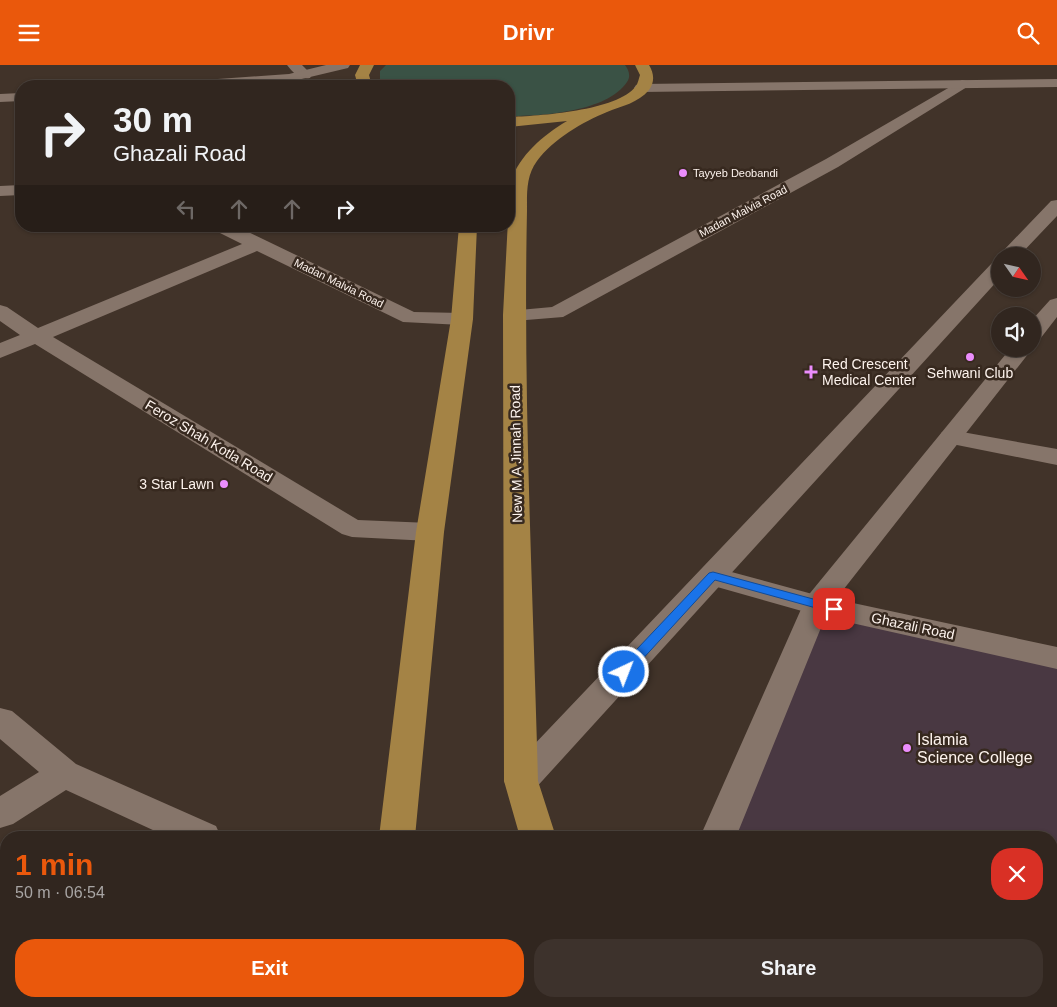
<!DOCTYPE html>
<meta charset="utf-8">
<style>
body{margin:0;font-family:Helvetica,sans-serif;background:#3d322c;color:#f1f3f6;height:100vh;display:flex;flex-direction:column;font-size:19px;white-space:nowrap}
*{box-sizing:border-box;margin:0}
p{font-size:16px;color:#a8a5a4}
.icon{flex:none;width:28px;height:28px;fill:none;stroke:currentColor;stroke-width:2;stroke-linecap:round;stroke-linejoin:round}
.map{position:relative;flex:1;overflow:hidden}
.side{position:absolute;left:0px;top:766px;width:1058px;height:176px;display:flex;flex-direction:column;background:#31261f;border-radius:20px 20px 0 0;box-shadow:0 1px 4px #0004,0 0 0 1px #4c433d}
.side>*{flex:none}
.banner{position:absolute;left:15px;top:15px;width:500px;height:152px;border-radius:20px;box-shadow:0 1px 4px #0004,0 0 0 1px #4c433d;background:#31261f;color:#f1f3f6;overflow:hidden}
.needle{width:32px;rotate:124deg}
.controls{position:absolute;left:991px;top:182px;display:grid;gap:10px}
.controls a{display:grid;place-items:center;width:50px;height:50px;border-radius:50%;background:#31261f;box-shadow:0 1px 4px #0004,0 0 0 1px #4c433d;font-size:25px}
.pin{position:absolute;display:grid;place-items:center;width:42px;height:42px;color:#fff;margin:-21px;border-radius:10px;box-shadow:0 2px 8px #0006}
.me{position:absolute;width:55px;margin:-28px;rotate:43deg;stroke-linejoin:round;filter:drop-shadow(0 0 4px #0008)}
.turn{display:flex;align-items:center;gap:18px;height:105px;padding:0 15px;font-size:22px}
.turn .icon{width:65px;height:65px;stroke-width:2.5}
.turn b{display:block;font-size:35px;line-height:42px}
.lanes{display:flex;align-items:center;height:48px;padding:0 15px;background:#0003;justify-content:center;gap:25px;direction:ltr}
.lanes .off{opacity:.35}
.round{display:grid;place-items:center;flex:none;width:52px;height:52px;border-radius:20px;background:#3d322c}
.headline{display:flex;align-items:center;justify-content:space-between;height:85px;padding:0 15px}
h1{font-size:30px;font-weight:600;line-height:38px;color:#ea580c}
.primary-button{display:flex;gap:10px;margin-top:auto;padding:10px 15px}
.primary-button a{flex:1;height:58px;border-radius:20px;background:#ea580c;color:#fff;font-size:20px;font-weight:600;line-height:58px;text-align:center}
.primary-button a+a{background:#3d322c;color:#f1f3f6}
header{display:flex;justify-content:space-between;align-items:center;height:65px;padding:0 15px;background:#ea580c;color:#fff;font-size:22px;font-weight:600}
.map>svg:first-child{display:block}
</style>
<header><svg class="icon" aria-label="menu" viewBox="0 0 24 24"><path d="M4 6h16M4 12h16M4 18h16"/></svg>Drivr<svg class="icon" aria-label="search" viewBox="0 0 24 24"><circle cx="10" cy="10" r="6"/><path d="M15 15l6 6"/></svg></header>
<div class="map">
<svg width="1057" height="942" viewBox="0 0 1057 942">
<rect width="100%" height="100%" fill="#413329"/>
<path fill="#493842" d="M816 540 1057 593V942H647L650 936H1051V772H718Z
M6 797V936H239L238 942H0V801Z"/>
<path fill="#3a5245" d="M386 0H625C629 5 631 12 627 17 607 47 542 51 509 51V21H384L380 17V6Z
M401 936H523V942H400Z"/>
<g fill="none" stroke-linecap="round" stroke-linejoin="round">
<path fill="#86756a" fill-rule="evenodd" d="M287 0H302L312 10 310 13C300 15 293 8 287 0Z
M962 15 967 16 969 19 967 22 838 102 563 252 514 256 507 254 503 250 507 246 552 242 826 94Z
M21 120V130L0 131V121Z
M212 161H236L414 247 462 248 469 250 473 254 469 258 462 260 403 257 257 186 53 272 358 455 430 458 440 461 444 467 440 473 430 476 352 472 342 469 35 279 0 293V278L20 270 0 256V240L7 242 38 263 242 179 214 165Z
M951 365 1057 384V400L942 377 939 372 942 367Z
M713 502 816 530 1057 582V604L816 550 703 518 699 511 703 504Z
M0 643 12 646 76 699 216 761 221 772H168L66 725 13 759 0 763V731L39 707 0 674Z"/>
<path fill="#86756a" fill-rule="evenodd" d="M1057 14V22L641 27 636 26 634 23 636 20 641 19Z
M1057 135V151L1019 191 1000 192 1002 187 1051 136Z
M1000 195V213L533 726 521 730 509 726 504 716 509 706 993 197Z
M1057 233V252L1040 274 1032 275V255L1050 235Z
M1010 284H1032L829 543 736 772H700L806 533Z
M629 936H670L668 942H626Z"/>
<path fill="#86756a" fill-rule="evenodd" d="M326 0H350L348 3 289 17 233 21H169L171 18 176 17 289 9Z
M21 28V36L0 37V29Z"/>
<path fill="#a48345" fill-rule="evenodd" d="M360 0H374L369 10 372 21H358L355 10Z
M635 0H649C654 8 655 17 649 25 638 38 622 41 607 47 583 57 553 74 537 96 526 111 527 128 527 145 523 335 533 526 538 716L556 772H520L504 716 503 250 510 117C521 89 542 71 567 56L509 62V52C538 51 618 46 636 21 638 18 639 13 640 10Z
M459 161H477L473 254 444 467 415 772H379L416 467 451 254Z
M347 936H388L387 942H345Z
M549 936H591V942H549Z"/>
</g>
<path fill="#1a73e8" stroke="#114b97" d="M713 507 839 541 841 544 834 548 715 515 628 610H619L617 607 619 603 709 508Z"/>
<g fill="#eb8dfc" stroke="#37291f" stroke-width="2">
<circle cx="683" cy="108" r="5"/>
<circle cx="970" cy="292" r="5"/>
<path d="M808.5 299.5h5v5h5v5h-5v5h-5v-5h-5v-5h5z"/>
<circle cx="224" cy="419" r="5"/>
<circle cx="907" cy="683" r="5"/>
</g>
<g text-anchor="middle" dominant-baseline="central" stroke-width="5" stroke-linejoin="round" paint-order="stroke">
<g font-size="11" fill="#fdf3ed" stroke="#37291f" text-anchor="start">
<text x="693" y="108">Tayyeb Deobandi</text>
</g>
<g font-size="11" fill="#fdf3ed" stroke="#37291f">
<text transform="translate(743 146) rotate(-28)">Madan Malvia Road</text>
<text transform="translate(339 218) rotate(26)">Madan Malvia Road</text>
</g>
<g font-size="14" fill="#fdf3ed" stroke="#37291f" text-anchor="start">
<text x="822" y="299">Red Crescent<tspan x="822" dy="16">Medical Center</tspan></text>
<text x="970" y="308" text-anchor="middle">Sehwani Club</text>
<text x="214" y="419" text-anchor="end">3 Star Lawn</text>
</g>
<g font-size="14" fill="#fdf3ed" stroke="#37291f">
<text transform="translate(209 376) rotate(31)">Feroz Shah Kotla Road</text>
<text transform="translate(516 389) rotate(-91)">New M A Jinnah Road</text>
<text transform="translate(913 561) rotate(12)">Ghazali Road</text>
</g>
<g font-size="16" fill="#fdf3ed" stroke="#37291f" text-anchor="start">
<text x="917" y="674">Islamia<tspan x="917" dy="18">Science College</tspan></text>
</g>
</g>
</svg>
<div class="controls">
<a><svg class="needle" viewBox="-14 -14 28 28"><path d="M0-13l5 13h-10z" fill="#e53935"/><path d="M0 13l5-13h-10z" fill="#a8a5a4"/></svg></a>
<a><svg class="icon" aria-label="sound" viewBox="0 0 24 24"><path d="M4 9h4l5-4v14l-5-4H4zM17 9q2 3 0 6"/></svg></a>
</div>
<div class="pin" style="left:834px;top:544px;background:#d93025"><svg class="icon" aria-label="arrive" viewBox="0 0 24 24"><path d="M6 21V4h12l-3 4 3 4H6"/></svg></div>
<svg class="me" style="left:624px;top:607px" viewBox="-20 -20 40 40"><circle r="17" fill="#1a73e8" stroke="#fff" stroke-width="3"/><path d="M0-11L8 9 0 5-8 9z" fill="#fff"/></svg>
<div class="banner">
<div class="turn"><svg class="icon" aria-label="right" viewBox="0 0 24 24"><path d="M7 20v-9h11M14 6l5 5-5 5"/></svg><div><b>30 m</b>Ghazali Road</div></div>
<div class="lanes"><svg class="icon off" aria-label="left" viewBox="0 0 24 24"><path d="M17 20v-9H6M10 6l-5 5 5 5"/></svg><svg class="icon off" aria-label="ahead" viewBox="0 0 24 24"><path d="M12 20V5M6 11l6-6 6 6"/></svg><svg class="icon off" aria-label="ahead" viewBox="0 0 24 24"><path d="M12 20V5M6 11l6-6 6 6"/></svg><svg class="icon" aria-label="right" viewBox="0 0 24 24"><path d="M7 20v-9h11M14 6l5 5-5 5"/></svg></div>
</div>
<section class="side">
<div class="headline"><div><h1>1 min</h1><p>50 m · 06:54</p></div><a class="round" style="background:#d93025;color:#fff"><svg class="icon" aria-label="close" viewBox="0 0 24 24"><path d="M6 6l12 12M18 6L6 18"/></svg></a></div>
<div class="primary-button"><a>Exit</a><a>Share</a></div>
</section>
</div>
